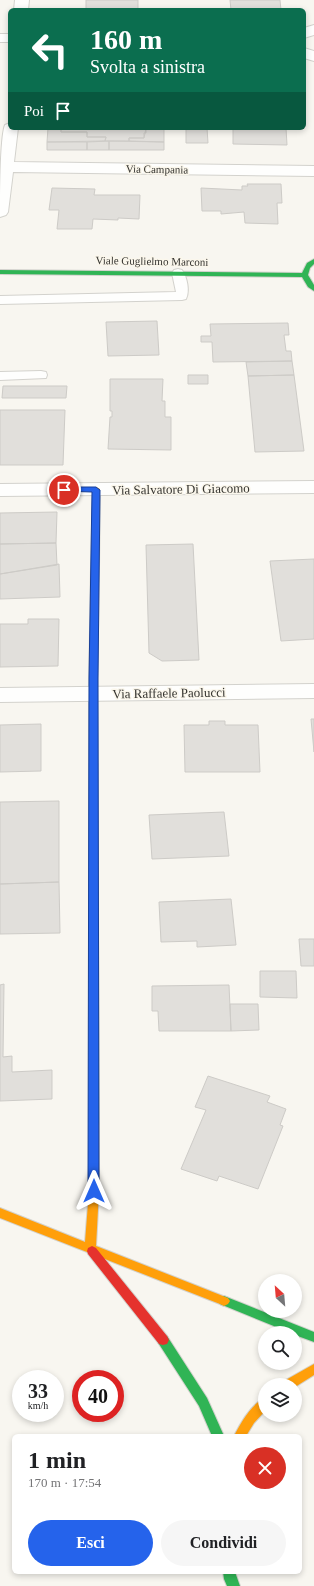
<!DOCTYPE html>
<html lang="it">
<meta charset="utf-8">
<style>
body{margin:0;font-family:"Times New Roman",serif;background:#f6f6f6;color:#202124;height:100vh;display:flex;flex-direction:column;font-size:15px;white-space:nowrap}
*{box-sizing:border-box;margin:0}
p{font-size:13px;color:#757577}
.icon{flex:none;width:22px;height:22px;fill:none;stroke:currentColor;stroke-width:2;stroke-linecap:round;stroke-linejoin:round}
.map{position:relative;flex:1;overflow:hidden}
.panel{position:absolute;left:12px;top:1434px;width:290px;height:140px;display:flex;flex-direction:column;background:#fff;border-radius:6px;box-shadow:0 2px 6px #0003}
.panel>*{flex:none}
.top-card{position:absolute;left:8px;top:8px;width:298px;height:122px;border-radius:6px;box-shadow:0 2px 6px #0003;background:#0b6e4f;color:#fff;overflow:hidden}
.needle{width:26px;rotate:334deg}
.fabs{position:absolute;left:258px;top:1274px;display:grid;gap:8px}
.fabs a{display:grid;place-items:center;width:44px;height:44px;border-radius:50%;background:#fff;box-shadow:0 2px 6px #0003;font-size:20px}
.speed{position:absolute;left:12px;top:1370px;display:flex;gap:8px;font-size:20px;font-weight:700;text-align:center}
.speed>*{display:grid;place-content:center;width:52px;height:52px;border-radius:50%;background:#fff;box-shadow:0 2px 6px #0003;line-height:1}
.speed small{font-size:10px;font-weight:400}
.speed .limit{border:6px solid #d22;background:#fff;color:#111}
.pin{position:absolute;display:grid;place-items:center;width:34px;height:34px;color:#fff;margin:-17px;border:2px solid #fff;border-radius:50%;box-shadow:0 1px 4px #0007}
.me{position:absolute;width:44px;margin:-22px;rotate:0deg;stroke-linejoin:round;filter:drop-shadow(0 0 3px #0008)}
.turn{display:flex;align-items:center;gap:14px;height:84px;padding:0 16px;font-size:18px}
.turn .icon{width:52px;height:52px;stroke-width:2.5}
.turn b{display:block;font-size:28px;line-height:34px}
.then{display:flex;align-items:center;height:38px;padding:0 16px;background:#0003;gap:8px;font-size:15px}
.round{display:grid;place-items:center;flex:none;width:42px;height:42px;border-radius:21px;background:#f6f6f6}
.head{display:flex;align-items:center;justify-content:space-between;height:68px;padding:0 16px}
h1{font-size:24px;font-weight:700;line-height:30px}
.cta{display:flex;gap:8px;margin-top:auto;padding:8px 16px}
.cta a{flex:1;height:46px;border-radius:24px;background:#2563eb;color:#fff;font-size:16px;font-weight:700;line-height:46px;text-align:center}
.cta a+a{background:#f6f6f6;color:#202124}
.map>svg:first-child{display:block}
</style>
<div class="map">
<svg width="314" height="1586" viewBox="0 0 314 1586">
<rect width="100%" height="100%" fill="#f8f6f0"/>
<path fill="#e1dfdb" stroke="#cdcbc7" d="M86 0H138V10H86Z
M230 0H280L281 10H231Z
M48 128H61V132H87V137H106L105 141 47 142Z
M61 128H146V133H144V138H129V141H105L106 137H87V132H61Z
M146 128H164V142L129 141V138H144Z
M186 128H207L208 143H186Z
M233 128H286L287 145 233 144Z
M109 141V150H87V142Z
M109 141 164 142V150H109Z
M47 142H87V150H47Z
M247 184H281L282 203H277L278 224 245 223 244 212 221 214V211H202L201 188 242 190V186H248Z
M52 188 95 189 94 195H140L139 219 118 218V220L93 219 92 229H57L59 210H49Z
M157 321 159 355 108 356 106 322Z
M288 323 289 335H284L286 351H291L292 361 213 362 212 342H201V336H211L210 324Z
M292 361 294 375 248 376 246 362Z
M188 375H208V384H188Z
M294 375 304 451 255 452 248 376Z
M110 379H163L162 401H165V417H171V450L108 449 110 417H112V411H110Z
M3 386H67L66 398H2Z
M0 410H65L63 465H0Z
M57 512 56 543 0 544V513Z
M56 543 57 565 0 574V544Z
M193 544 199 660 162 661 149 653 146 545Z
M314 559V639L281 641 270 561Z
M59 564 60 597 0 599V574Z
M28 619H59L58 666 0 667V624H28Z
M311 719H314V752Z
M209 721H225V725H258L260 772H185L184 725H209Z
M41 724V771L0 772V725Z
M59 801V882L0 884V802Z
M224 812 229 856 152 859 149 815Z
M59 882 60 933 0 934V884Z
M231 899 236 945 197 947V941L161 942 159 902Z
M299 939H314V966H301Z
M260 971H296L297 998 260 997Z
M4 984 3 1057 12 1056V1072L52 1070V1099L0 1101V985Z
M229 985 231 1031H159L158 1011H152V986Z
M230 1004H258L259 1030 231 1031Z
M208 1076 270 1096 267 1102 286 1109 280 1125 283 1126 258 1189 219 1176 217 1181 181 1169 206 1110 195 1107Z"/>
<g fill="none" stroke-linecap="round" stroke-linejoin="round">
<defs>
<path id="lane" d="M178 269 182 270C187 277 190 291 186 299L182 300 0 304V296L176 292 172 273 174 270Z
M41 371 46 372 47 375 46 378 0 380V372Z"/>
<path id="street" d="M15 0H29L28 10H14Z
M314 25V35L304 38V28Z
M0 34H10V42H0Z
M304 48 314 51V61L304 58Z
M10 123V128H18L14 162 314 166V176L13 172 8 212 6 215 0 217C0 199 0 137 5 125Z
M314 481V493L0 496V484Z
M314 684V698L0 702V688Z"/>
<path id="fast" d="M314 259V264L310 268 308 275 314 285V291L308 287 302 277 0 274V270L302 273 307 263Z
M93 690 97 693 99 1125 98 1128 94 1129 90 1128 89 1125V693Z
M224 1296 314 1332V1342L295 1335V1333H291L220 1304 218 1301 220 1298Z
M163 1335 167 1336 207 1398 224 1436H212L199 1406 159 1344 157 1340 159 1336Z
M223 1572H235L240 1586H227L224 1579Z"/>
<path id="slow" d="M93 487H96L100 489 99 567 95 570 91 567Z
M94 1121 98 1122 99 1125V1191L96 1246 228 1298 230 1301 228 1304 224 1306 220 1304 0 1218V1208L85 1242 89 1191V1125L90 1122Z
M314 1364V1375L295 1387V1385H282L284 1381Z
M265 1398V1411L254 1423 246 1436H234C240 1424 252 1403 265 1398Z"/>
<path id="jam" d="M95 564 99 567 97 693 93 696 89 693 91 567Z
M92 1246 96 1248 167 1336 169 1340 167 1344 163 1345 159 1344 88 1254 87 1251 88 1248Z"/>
</defs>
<use href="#lane" stroke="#d3d2cd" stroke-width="2"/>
<use href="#street" stroke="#d3d2cd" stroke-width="2"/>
<use href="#fast" stroke="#d3d2cd" stroke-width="2"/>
<use href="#slow" stroke="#d3d2cd" stroke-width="2"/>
<use href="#jam" stroke="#d3d2cd" stroke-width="2"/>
<use href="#lane" fill="#fefefd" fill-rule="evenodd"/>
<use href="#street" fill="#fefefd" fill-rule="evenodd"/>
<use href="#fast" fill="#30b455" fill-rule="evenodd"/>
<use href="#slow" fill="#ff9f0a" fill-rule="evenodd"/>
<use href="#jam" fill="#e5322d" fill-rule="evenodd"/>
</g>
<path fill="#2563eb" stroke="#184099" d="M64 487H96L100 490 98 678 99 1191 97 1195 94 1196 90 1195 88 1191 89 678 92 492 61 491 60 490Z"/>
<g text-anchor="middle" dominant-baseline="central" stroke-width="3" stroke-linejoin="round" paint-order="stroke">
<g font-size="11" fill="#34332f" stroke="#fbf7ec">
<text transform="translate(157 169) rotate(1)">Via Campania</text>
<text transform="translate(152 261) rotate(1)">Viale Guglielmo Marconi</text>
</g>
<g font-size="13" fill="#34332f" stroke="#fbf7ec">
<text transform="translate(181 489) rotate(-1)">Via Salvatore Di Giacomo</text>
<text transform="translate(169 693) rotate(-1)">Via Raffaele Paolucci</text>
</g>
</g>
</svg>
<div class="fabs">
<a><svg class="needle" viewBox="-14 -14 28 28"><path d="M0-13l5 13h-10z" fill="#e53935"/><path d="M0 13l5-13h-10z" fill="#757577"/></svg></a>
<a><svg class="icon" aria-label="search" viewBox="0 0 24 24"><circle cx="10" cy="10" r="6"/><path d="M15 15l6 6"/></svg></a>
<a><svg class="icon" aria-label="layers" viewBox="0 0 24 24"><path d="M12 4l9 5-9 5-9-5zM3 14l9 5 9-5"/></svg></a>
</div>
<div class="speed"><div>33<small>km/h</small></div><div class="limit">40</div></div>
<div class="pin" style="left:64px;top:490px;background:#d93025"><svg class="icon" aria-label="arrive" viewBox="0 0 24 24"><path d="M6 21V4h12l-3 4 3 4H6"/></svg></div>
<svg class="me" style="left:94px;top:1191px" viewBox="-20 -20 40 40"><path d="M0-17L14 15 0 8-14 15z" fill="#2563eb" stroke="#fff" stroke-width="4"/></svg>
<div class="top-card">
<div class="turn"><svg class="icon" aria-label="left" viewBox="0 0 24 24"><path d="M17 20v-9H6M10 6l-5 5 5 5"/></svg><div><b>160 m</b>Svolta a sinistra</div></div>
<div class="then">Poi<svg class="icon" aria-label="arrive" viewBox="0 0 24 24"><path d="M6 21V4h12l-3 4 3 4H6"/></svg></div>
</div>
<section class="panel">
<div class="head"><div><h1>1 min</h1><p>170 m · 17:54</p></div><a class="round" style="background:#d93025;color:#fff"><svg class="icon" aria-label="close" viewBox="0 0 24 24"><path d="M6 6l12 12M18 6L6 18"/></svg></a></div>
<div class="cta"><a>Esci</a><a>Condividi</a></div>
</section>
</div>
